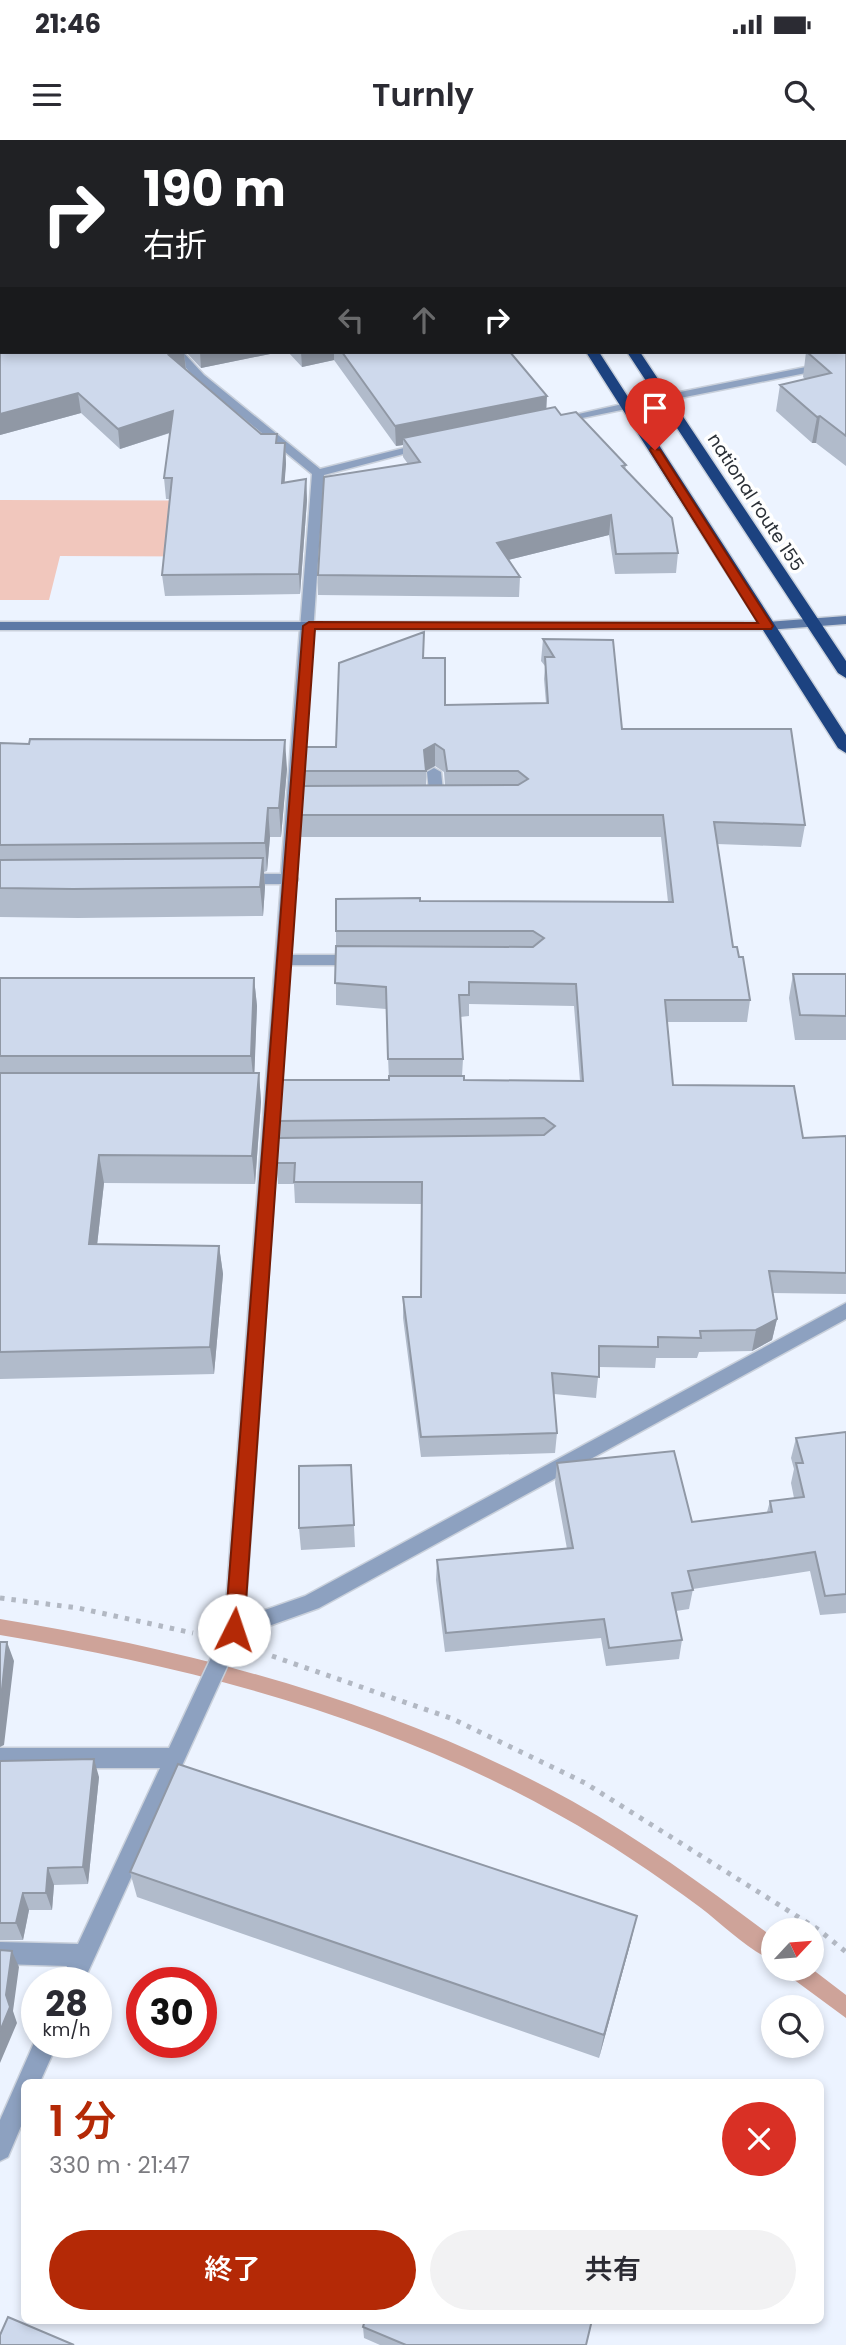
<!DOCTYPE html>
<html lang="ja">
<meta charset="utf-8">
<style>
body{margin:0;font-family:Poppins,"Noto Sans JP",sans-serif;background:#f2f2f3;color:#2b2b33;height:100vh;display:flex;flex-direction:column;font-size:26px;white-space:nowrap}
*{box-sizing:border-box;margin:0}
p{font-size:23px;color:#7c7c81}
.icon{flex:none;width:38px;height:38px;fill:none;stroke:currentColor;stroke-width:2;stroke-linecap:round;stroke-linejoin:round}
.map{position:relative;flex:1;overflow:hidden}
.drawer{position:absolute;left:21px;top:1939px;width:803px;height:245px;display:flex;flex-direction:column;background:#fff;border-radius:10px;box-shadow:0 4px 10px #0003}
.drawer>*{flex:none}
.hud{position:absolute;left:0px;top:0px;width:847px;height:214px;box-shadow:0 4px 10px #0003;background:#202124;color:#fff;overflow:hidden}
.needle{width:46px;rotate:64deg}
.buttons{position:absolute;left:761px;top:1778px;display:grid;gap:14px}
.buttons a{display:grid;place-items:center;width:63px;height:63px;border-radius:50%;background:#fff;box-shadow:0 4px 10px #0003;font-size:35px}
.speed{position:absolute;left:21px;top:1827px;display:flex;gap:14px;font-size:35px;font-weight:700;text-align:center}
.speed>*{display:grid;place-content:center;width:91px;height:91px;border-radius:50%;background:#fff;box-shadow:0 4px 10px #0003;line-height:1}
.speed small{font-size:18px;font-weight:400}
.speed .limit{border:10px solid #d22;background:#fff;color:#111}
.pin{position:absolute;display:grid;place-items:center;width:60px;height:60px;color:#fff;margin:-72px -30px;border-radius:50% 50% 50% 0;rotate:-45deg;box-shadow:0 0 7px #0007}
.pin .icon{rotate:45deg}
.me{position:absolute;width:77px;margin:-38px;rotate:4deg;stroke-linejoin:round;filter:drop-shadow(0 0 5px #0008)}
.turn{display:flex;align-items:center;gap:24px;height:147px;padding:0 28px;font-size:32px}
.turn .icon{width:91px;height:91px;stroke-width:2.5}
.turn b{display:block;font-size:49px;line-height:60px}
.lanes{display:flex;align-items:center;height:66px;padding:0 28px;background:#0003;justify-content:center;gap:35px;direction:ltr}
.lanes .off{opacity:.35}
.round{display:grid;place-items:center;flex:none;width:74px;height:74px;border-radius:37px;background:#f2f2f3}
.head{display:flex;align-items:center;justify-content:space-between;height:119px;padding:0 28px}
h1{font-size:42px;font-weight:600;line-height:52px;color:#b42906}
.button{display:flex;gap:14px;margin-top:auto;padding:14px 28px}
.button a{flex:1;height:80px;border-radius:42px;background:#b42906;color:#fff;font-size:28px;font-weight:600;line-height:80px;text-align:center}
.button a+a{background:#f2f2f3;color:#2b2b33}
.status{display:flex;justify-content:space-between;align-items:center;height:49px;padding:0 35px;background:#fff;direction:ltr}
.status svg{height:19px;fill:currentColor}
header{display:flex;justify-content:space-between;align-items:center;height:91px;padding:0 28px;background:#fff;font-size:32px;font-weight:600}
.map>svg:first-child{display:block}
</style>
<div class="status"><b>21:46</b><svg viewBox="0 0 49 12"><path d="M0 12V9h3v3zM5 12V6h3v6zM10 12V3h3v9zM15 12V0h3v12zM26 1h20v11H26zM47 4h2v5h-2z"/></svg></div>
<header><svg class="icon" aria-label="menu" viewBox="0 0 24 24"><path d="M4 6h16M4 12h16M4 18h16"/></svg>Turnly<svg class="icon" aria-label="search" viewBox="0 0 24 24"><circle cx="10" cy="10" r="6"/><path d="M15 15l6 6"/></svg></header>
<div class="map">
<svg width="846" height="2205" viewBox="0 0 846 2205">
<rect width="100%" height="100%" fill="#ecf3ff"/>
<path fill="#f1c7bd" d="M0 360 296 361 292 417 60 416 49 460H0Z"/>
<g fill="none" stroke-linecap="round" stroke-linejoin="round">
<path fill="#cea399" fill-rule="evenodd" d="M0 1479C198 1511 396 1564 572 1661 643 1701 709 1749 774 1798V1821C749 1811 722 1784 701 1768 655 1734 608 1702 559 1675 387 1578 193 1527 0 1495Z
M786 1829H812L846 1855V1878L789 1836Z"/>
<defs>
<path id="street" d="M172 212H183L204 235 320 329 424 303 430 307 324 335 296 736 298 739 296 743 291 815H358L366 820 358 825H290L245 1477 305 1456 846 1163V1179L319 1468 241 1496 83 1843H60L67 1826 0 1824V1802L78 1804 160 1628H0V1608H169L224 1490 281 744H242L235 739 242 734H281L312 334 196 239Z
M846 219V225L665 261 659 258 665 255Z
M627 263 633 266 631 268 558 283 552 280Z
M434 628 441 632 444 660 437 664 430 660 427 632Z
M37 1896V1902H58L40 1942H24V1979L8 2017 0 2021V1980Z"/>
<path id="secondary" d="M846 476V484L767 490H0V482H767Z"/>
<path id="highway" d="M452 0H464L465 2H453Z
M484 0H496L497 2H485Z
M586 212H599L846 595V613L838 608Z
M627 212H640L846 521V538L838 533Z"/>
</defs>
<use href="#street" stroke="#c9d0db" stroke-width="3"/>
<use href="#secondary" stroke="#c9d0db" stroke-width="3"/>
<use href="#highway" stroke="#c9d0db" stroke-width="3"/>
<path stroke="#b2b8c3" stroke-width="5" stroke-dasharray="4.5 7" stroke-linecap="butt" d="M0 1458 78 1468 193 1493
M272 1516 453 1579 585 1643 819 1790 846 1812"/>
<use href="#street" fill="#8da1c0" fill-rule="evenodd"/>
<use href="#secondary" fill="#5d79a6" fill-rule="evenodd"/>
<use href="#highway" fill="#1c4280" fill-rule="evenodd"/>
</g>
<path fill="#b1bbcb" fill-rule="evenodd" d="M0 0 184 212 186 229 261 294 278 303H285L286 324 284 343 306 339 307 360 300 454 165 456 162 435 170 359H166L164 338 170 293 120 309 81 273 0 295Z
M845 49H846V189L845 188Z
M846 202V326L816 303H812L776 271 780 245 805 239 803 237 806 212H845Z
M186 212H280L201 228Z
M288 212H510L546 269 561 275 626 325 625 330 678 413 676 433 615 434 609 395 508 420 520 437 519 457 318 455V435L408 324 403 317V305L396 306 334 220 302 227Z
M543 499 622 589 805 685 801 707 717 704 733 807 739 817 750 860 747 882H667L673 945 803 998 846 996V1154L772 1153 777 1179 772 1200 752 1211 699 1212 697 1218H656L655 1228 599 1227 596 1258 554 1254 557 1293 555 1313 421 1317 403 1178V1157H421L422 1064 295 1063 294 1044H278L276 1023 280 998 279 981 389 940 386 869 336 865V791L420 761 668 762 661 697H301L300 675 304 646V631L336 607 445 565 546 563 544 539 545 526 541 521ZM435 626 444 632 445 645H426V631ZM469 864 574 866 580 941 464 940 462 936 463 919 460 877 469 876Z
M0 603 287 629 281 697H270L267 731 264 732 265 747 263 776 78 778 0 777Z
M793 834H846V900H795L789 858Z
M0 838H254L257 866 254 933H259L261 962 255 1044 104 1043 97 1105 219 1106 223 1134 214 1234 0 1239Z
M846 1292V1473L820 1475 810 1431 693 1449 689 1469 676 1471 682 1500 679 1519 606 1526 601 1498 445 1512 436 1440 437 1420 567 1409 555 1343 557 1323 692 1382 767 1372 770 1361 794 1358 791 1343 794 1329 791 1318 796 1298Z
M351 1325 355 1407 301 1410 299 1388Z
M0 1621 99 1637 88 1744 54 1745 52 1770H29L23 1800H0Z
M130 1732 631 1801 599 1918 137 1757Z
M363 2187 586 2205H380L364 2198Z"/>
<path fill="#9098a5" d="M184 212 186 232 169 215Z
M200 212H280L201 228Z
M301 212H334V220L302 227Z
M78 253 81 273 0 295V274Z
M547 256 546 277 403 298V305L396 306 395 286Z
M173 271 175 291 120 309 118 289Z
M820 276 816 303H812L817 277Z
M285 303 286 324 283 364 282 343Z
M306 339 307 360 300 454 299 434Z
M611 375 609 395 496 423 497 403Z
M285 600 287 629 281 697 279 668Z
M435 604V626L424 632V610Z
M268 668 270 697 267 731 265 703Z
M263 718 265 747 263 776 260 747Z
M254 838 257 866 254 944 251 916Z
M259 933 261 962 255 1044 252 1016Z
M99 1015 104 1043 94 1132 89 1104Z
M219 1106 223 1134 214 1234 210 1207Z
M777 1179 772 1200 752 1211 756 1190Z
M7 1502 14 1521 4 1605 0 1607V1568Z
M94 1619 99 1637 88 1744 83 1727Z
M48 1728 54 1745 52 1770 46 1753Z
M23 1753 29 1770 23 1800 16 1783Z
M637 1776 631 1801 599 1918 604 1895Z
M12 1811 19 1827 13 1871 17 1883 0 1923V1891Z"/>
<path fill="#ced9ec" stroke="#9098a5" stroke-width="2" d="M0 0H394L395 2H2V212H184L169 215 261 294H277L276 303H285L282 343 306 339 299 434 162 435 172 338H164L173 271 118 289 78 253 0 274V78H1V68H0Z
M622 0H750L751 2H623Z
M845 49H846V157L845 156Z
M845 202H846V296L820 276 817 277 780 245 831 233 807 212H845Z
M342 212H510L547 256 395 286Z
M555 267 561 275 576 272 626 325 622 326 672 378 678 413 616 414 611 375 497 403 520 437 318 435 324 337 420 322 403 298Z
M424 492 423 518H445V565L548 563 545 517H554L543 499 613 500 622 589H791L805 685 714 682 733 807H737L739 817H743L750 860H665L673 945 794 946 803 998 846 996V1133L769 1131 777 1179 756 1190 700 1191 701 1198 658 1197V1207L599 1206V1237L552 1233 557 1293 421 1297 403 1157H421L422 1042H294L295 1023H276L278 998 544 995 555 986 544 978 279 981 282 940H389V936H464V940L583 941 576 844 469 842V855H459L463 919H388L386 847 335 843 336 806 533 807 544 798 533 791H336V759L420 758V761L673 762 663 675H300L302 646 518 645 528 639 518 631H447L444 610 435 604 424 610 426 631H304L305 607H336L339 523Z
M30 599 285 600 279 668H268L265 703 0 705V603L29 604Z
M263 718 260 747 73 749 0 748V720Z
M793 834H846V876L800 875Z
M0 838H254L251 916H0Z
M0 933H259L252 1016 99 1015 89 1104 219 1106 210 1207 0 1212Z
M846 1292V1454L825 1456 815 1412 688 1431 693 1450 672 1453 682 1500 609 1508 604 1479 446 1493 437 1420 573 1408 557 1323 674 1311 692 1382 772 1372 770 1361 804 1357 796 1323H803L796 1298Z
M351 1325 354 1385 299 1388V1326Z
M0 1502H7L0 1568Z
M94 1619 83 1727 48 1728 46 1753H23L16 1783H0V1621Z
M178 1624 637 1776 604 1895 130 1732Z
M0 1810 12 1811 6 1855 10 1867 0 1891Z
M8 2177 74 2205H0V2195Z
M365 2180H592L586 2205H406L363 2187Z"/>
<path fill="#b42906" stroke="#751b04" stroke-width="2" d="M651 308 660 310 773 486 771 489H315L244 1490 241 1496 234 1498 228 1496 225 1490 303 486 309 482 758 483 650 310Z"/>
<g text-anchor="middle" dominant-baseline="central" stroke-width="7" stroke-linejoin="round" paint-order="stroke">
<g font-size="18" fill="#2b3037" stroke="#fff">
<text transform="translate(756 362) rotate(57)">national route 155</text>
</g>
</g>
</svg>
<div class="buttons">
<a><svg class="needle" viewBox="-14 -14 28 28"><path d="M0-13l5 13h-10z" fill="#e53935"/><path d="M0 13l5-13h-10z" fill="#7c7c81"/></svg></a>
<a><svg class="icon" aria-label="search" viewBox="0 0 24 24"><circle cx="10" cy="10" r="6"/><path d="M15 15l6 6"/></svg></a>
</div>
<div class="speed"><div>28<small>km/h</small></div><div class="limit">30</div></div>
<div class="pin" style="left:655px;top:310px;background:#d93025"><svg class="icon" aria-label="arrive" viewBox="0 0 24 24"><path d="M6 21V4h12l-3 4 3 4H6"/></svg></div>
<svg class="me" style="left:234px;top:1490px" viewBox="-20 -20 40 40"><circle r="19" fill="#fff"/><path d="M0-13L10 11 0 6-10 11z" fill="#b42906"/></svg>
<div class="hud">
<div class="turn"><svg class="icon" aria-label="right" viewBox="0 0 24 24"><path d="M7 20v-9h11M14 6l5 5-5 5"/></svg><div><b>190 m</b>右折</div></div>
<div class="lanes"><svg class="icon off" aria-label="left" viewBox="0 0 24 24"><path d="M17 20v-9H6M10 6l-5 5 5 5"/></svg><svg class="icon off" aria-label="ahead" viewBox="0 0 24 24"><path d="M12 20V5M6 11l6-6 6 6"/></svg><svg class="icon" aria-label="right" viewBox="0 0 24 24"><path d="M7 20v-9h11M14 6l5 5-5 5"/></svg></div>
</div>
<section class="drawer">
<div class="head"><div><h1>1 分</h1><p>330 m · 21:47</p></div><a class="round" style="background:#d93025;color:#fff"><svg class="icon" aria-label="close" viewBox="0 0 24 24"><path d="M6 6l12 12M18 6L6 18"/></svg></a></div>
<div class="button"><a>終了</a><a>共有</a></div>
</section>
</div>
